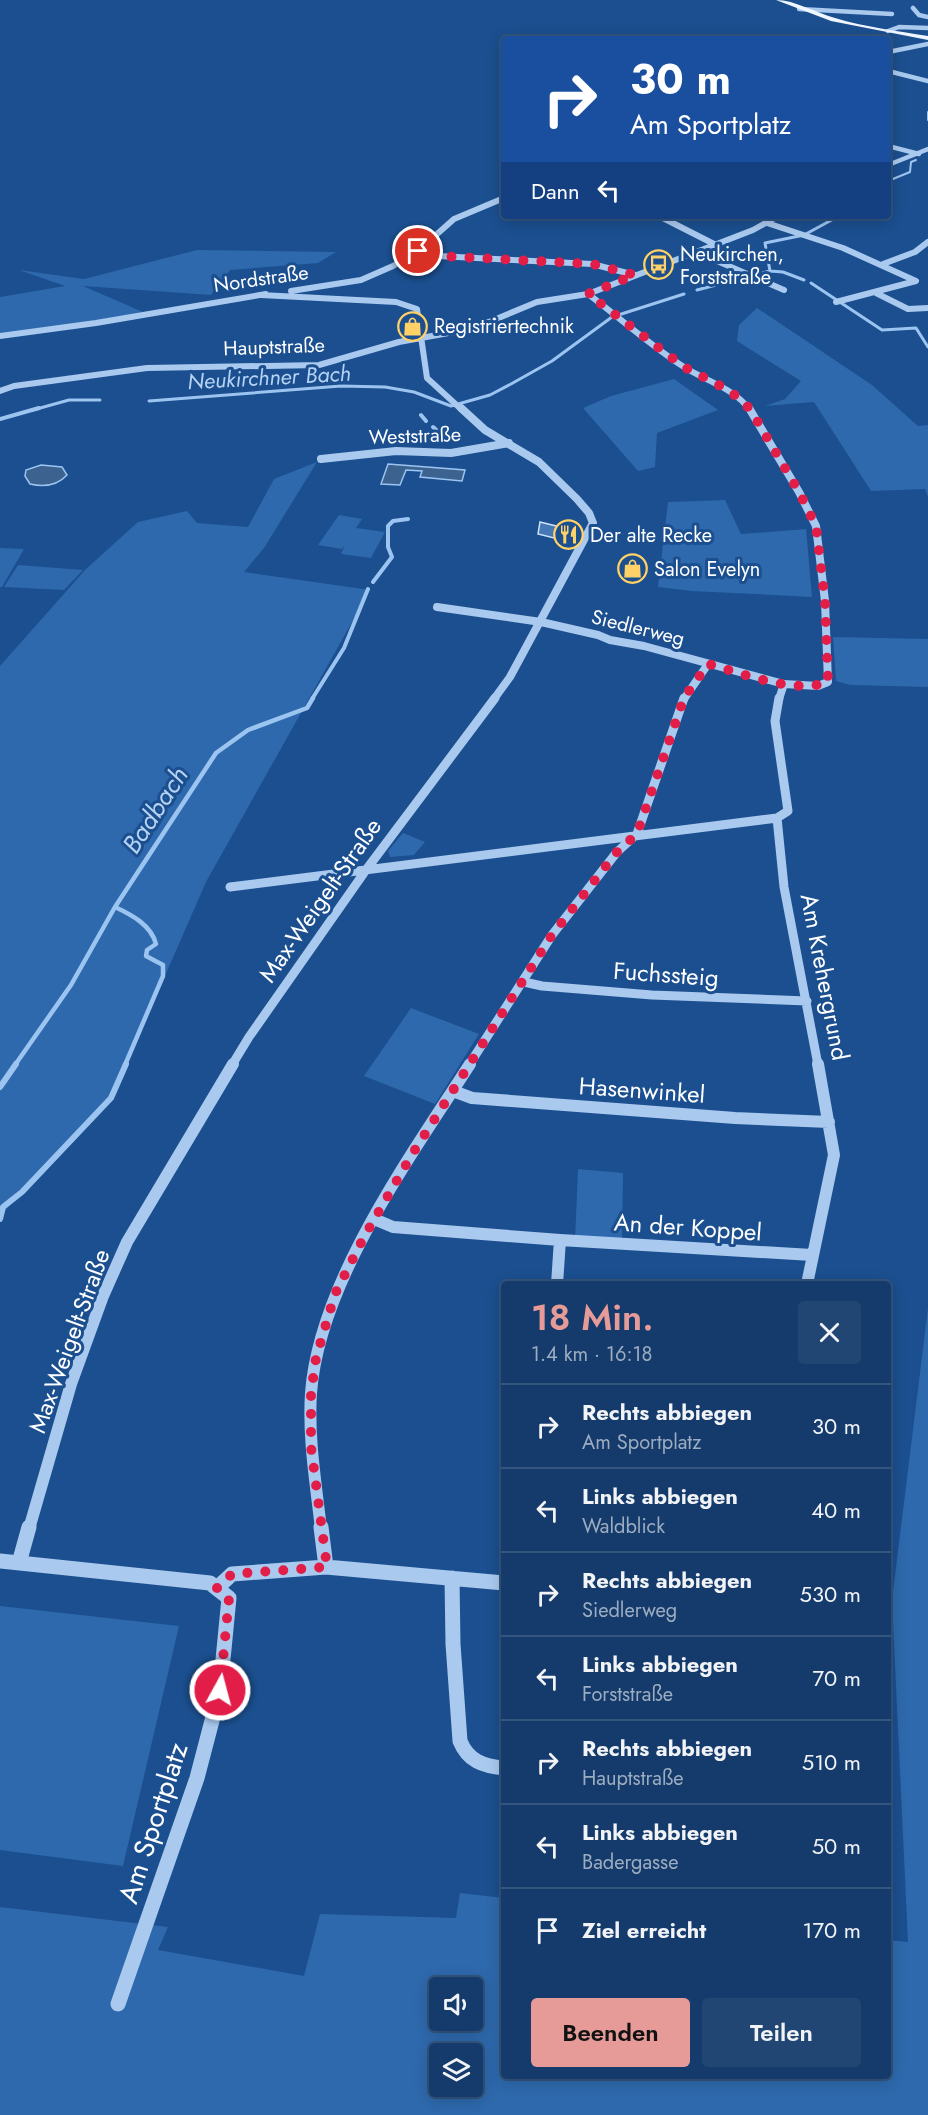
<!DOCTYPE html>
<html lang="de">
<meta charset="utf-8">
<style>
body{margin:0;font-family:Jost,sans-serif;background:#214673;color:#f1f3f6;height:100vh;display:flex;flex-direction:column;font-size:22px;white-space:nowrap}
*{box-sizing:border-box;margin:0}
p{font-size:20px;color:#9dadc1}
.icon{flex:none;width:33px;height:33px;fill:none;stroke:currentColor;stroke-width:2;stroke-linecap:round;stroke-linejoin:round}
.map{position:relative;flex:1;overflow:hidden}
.panel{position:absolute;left:501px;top:1281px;width:390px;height:798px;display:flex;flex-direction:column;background:#143b6b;border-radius:6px;box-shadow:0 3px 15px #0003,0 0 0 2px #33557e}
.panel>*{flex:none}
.hud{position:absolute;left:501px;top:36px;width:390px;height:183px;border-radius:6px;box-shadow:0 3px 15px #0003,0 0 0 2px #33557e;background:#1a4fa0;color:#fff;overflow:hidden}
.fabs{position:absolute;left:429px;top:1977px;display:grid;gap:12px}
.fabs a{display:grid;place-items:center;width:54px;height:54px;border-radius:6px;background:#143b6b;box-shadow:0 3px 15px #0003,0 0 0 2px #33557e;font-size:30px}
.pin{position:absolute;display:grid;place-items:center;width:51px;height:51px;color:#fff;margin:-26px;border:3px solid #fff;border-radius:50%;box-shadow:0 2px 6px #0007}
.me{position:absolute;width:66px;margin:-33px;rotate:7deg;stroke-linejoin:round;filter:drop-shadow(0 0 4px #0008)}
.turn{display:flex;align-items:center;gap:21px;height:126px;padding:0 30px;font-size:27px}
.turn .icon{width:78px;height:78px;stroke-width:2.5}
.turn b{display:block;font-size:42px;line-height:51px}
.then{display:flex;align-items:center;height:57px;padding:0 30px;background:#0003;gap:12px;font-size:22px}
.round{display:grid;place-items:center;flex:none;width:63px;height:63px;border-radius:6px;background:#214673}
.headline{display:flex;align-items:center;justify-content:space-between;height:102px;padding:0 30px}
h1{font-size:36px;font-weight:600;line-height:45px;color:#e69b98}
.action{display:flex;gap:12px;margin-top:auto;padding:12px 30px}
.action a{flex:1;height:69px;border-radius:6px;background:#e69b98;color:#111;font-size:24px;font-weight:600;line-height:69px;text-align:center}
.action a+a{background:#214673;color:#f1f3f6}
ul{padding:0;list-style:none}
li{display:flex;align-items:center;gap:18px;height:84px;padding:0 30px;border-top:2px solid #33557e}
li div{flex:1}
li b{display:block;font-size:22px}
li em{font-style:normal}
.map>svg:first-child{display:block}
</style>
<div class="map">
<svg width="928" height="2115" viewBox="0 0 928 2115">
<rect width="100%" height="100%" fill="#1b4f8f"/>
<path fill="#2e69ad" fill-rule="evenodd" d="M197 250 336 252 318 263 230 270 211 295 83 286 143 312 73 325 0 334V297L65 286 19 270 84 279Z
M757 308 872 385 918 426 928 425V497L925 489 871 491 814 402 765 406 785 399 801 381 737 341 739 325Z
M674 379 718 410 657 433 655 467 638 471 583 408 611 396Z
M317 462 264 548 244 572 370 590 206 882 113 1095 0 1216V666L86 569 138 522 187 511 197 523 248 527 274 479Z
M725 500 741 534 806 529 812 597 691 591 658 587 668 502Z
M339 515 362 519 356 528 385 532 371 558 341 554 345 545 342 549 318 545Z
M0 548 24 549 2 587H0Z
M18 565 83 570 64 590 4 587Z
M833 637 928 639V687L850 685 836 681Z
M403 833 425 842 414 855 390 857 388 851Z
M411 1008 479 1034 435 1104 364 1076Z
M578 1169 623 1173 622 1243 575 1240Z
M928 1308V2115H0V1907L168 1927 158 1950 304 1976 320 1914 456 1918 460 1893 504 1898V2076H888V1940L908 1942 892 1600ZM440 1988H472V2020H440ZM440 2054H472V2086H440Z
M0 1606 179 1626 123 1866 0 1850Z"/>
<path fill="#3c6290" stroke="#9cc4f0" stroke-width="1.5" d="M388 464 465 470 462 481 420 477 422 471 406 470 400 485 381 484Z
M41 465 62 467 67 475C57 486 43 487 30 484L25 476 26 470Z"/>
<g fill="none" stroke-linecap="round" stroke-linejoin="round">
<path stroke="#9cc4f0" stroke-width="2" d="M928 112V120
M888 181 910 172 911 162 916 160"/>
<path stroke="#9cc4f0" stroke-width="3" d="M888 181 891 180
M770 271 783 272 804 280
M811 283 882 330 916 328 928 347
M697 290 770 271 765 243 804 235 839 216
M149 401 341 386 385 387 414 392 451 406 490 395 511 384 552 361 612 317 684 294
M33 410 69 400H100"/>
<path stroke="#9cc4f0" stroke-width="4" d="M421 415 426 421
M0 419 39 408
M433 427 447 439
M373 582 392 557 388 547V526L393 521 408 519
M312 699 344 648 368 589"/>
<path stroke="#9cc4f0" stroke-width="4.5" d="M115 907C132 915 151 925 156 944L147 950 146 956 163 965V976L125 1065
M15 1065 71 985 115 907 216 753 248 730 307 708 313 698"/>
<path stroke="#9cc4f0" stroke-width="6" d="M0 1087 16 1064
M0 1219 3 1207 22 1192 111 1098 126 1064"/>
</g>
<path fill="#4478b7" stroke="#cfe3fa" stroke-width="1.5" d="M540 522 581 532 574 543 538 534Z"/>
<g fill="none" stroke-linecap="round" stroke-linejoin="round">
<path stroke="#a9c9ee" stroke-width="4.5" d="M913 8 919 15 928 17
M799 9 892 14
M888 31 899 27 928 28
M888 52 928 44
M888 71 928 81
M888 146 919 154
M888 165 928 149"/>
<path stroke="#a9c9ee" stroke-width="6" d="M659 216 714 244
M767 223 843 248 916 281 836 302
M418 251 438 256 592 264 635 275
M694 251 784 290
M883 264 915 252 928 242
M291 291 361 280 393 266 418 251 454 219 504 198
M876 293 908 309 928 308
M588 294C620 318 651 346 684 367 706 381 734 388 750 410
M261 295 396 302 417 309 427 378 462 410
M0 336 96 323 266 294
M0 391 14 386 147 368 319 365 399 342 454 332 489 322 537 302 588 294 753 230 778 216"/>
<path stroke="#a9c9ee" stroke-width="8" d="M461 408 485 430 539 462 577 499 589 513 593 523 510 677 494 699
M321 459 396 451 451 453 509 443
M437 607 541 622 598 635 610 640 644 646 784 684 818 686 828 682 825 601 816 526 799 492 749 408
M684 699 708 664
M779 699 784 684"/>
<path stroke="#a9c9ee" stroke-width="9" d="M777 818 784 887 818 1065
M230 887 777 818 788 811 775 721 779 698
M524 982 542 986 652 995 807 1001
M232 1065 249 1037 366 870 495 698
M469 1065 552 935 617 852 637 834 684 698"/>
<path stroke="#a9c9ee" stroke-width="12" d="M453 1091 472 1098 735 1118 829 1122
M374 1219 393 1227 560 1240 812 1255
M557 1284 560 1240
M807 1284 834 1155 818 1064
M29 1529 71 1384 103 1296 127 1242 233 1064
M321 1529C316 1484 308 1438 311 1393 319 1282 411 1156 470 1064"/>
<path stroke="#a9c9ee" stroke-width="15" d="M321 1527 326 1567
M0 1561 210 1583 229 1598 220 1690 197 1778 118 2004
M19 1563 29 1527
M452 1578 453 1644 460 1741C468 1761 483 1766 504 1768
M217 1588 232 1574 326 1567 504 1583"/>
<path fill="#f0f6ff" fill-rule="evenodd" d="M776 0C795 0 816 13 835 18 865 27 897 31 928 36V40L831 21Z"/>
</g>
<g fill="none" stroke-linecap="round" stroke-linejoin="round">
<path stroke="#e11d48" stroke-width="10" stroke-dasharray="0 18" d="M220 1690 229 1598 217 1588 232 1574 327 1567 311 1447V1393L316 1358 335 1294 364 1237 413 1153 552 935 617 852 637 834 684 698 708 664C742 673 795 695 828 682L825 601 816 526 799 492 756 419 745 403 728 390 684 367 588 294 635 275 592 264 438 256 418 251"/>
</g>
<defs>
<symbol id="bus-ring" viewBox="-11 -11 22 22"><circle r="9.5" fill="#1b4f8f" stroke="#ffd166" stroke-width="1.5"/><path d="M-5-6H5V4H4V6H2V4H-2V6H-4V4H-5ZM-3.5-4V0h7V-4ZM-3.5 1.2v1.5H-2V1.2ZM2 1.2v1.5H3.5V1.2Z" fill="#ffd166"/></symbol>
<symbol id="shop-ring" viewBox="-11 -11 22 22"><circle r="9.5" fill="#1b4f8f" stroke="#ffd166" stroke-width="1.5"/><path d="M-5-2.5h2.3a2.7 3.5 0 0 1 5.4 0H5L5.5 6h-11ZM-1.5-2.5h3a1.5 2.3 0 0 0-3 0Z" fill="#ffd166"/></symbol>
<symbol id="restaurant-ring" viewBox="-11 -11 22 22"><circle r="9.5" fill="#1b4f8f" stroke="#ffd166" stroke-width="1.5"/><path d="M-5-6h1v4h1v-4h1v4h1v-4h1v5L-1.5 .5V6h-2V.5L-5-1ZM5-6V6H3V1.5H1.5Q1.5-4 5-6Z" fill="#ffd166"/></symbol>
</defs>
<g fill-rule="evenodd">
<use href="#bus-ring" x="642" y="248" width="33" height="33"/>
<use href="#shop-ring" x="396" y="310" width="33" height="33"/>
<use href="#restaurant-ring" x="552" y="518" width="33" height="33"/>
<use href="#shop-ring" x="616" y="552" width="33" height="33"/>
</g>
<g text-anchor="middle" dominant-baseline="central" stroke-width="6" stroke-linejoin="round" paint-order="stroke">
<g font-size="20" fill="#fff" stroke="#1b4f8f" text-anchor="start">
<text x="680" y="254">Neukirchen,<tspan x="680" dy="23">Forststraße</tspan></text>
<text x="434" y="326">Registriertechnik</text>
<text x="590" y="535">Der alte Recke</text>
<text x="654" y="569">Salon Evelyn</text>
</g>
<g font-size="20" fill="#fff" stroke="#1b4f8f">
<text transform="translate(261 279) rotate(-8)">Nordstraße</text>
<text transform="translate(274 347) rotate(-2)">Hauptstraße</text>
<text transform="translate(415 436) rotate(-2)">Weststraße</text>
<text transform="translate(638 628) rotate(14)">Siedlerweg</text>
</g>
<g font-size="22" font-style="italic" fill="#b5d3f5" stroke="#1b4f8f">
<text transform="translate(269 377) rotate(-3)">Neukirchner Bach</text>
</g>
<g font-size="24" fill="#fff" stroke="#1b4f8f">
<text transform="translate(320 900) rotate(-55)">Max-Weigelt-Straße</text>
<text transform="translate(666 974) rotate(4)">Fuchssteig</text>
<text transform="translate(825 977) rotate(79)">Am Krehergrund</text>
<text transform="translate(642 1090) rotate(4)">Hasenwinkel</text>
<text transform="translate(688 1227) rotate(4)">An der Koppel</text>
<text transform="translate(69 1341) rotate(-70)">Max-Weigelt-Straße</text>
</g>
<g font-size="26" font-style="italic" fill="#b5d3f5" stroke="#1b4f8f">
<text transform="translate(155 810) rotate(-57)">Badbach</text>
</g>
<g font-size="28" fill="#fff" stroke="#1b4f8f">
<text transform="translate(153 1823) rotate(-72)">Am Sportplatz</text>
</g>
</g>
</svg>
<div class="fabs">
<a><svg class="icon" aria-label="sound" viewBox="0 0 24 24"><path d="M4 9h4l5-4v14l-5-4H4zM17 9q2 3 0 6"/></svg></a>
<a><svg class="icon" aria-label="layers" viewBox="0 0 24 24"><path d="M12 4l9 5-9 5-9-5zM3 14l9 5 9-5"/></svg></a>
</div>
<div class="pin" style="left:418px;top:251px;background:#d93025"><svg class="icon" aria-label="arrive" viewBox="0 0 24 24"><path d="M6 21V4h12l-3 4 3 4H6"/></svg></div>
<svg class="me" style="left:220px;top:1690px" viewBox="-20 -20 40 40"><circle r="17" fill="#e11d48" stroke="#fff" stroke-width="3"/><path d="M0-11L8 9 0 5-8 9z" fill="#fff"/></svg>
<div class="hud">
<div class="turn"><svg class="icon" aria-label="right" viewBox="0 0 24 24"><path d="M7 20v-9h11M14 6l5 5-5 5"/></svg><div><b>30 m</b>Am Sportplatz</div></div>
<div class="then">Dann<svg class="icon" aria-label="left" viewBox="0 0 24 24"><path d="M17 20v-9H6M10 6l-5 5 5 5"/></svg></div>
</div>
<section class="panel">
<div class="headline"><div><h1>18 Min.</h1><p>1.4 km · 16:18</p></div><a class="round"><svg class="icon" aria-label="close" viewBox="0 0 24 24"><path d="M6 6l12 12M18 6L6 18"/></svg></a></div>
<ul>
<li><svg class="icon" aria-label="right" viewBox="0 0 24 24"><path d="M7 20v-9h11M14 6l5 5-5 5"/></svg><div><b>Rechts abbiegen</b><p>Am Sportplatz</p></div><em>30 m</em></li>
<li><svg class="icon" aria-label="left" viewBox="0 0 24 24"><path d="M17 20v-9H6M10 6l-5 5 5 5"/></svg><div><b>Links abbiegen</b><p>Waldblick</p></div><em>40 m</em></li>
<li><svg class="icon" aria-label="right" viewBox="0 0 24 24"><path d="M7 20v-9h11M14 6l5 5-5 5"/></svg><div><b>Rechts abbiegen</b><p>Siedlerweg</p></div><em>530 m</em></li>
<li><svg class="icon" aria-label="left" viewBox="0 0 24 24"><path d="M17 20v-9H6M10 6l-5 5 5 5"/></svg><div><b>Links abbiegen</b><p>Forststraße</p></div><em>70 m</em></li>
<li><svg class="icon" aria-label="right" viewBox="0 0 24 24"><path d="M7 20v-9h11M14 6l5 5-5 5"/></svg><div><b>Rechts abbiegen</b><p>Hauptstraße</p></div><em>510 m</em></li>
<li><svg class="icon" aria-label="left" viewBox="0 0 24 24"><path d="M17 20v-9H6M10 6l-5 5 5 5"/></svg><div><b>Links abbiegen</b><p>Badergasse</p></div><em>50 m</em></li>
<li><svg class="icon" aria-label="arrive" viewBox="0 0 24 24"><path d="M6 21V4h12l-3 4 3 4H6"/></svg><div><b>Ziel erreicht</b></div><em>170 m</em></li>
</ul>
<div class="action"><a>Beenden</a><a>Teilen</a></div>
</section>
</div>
